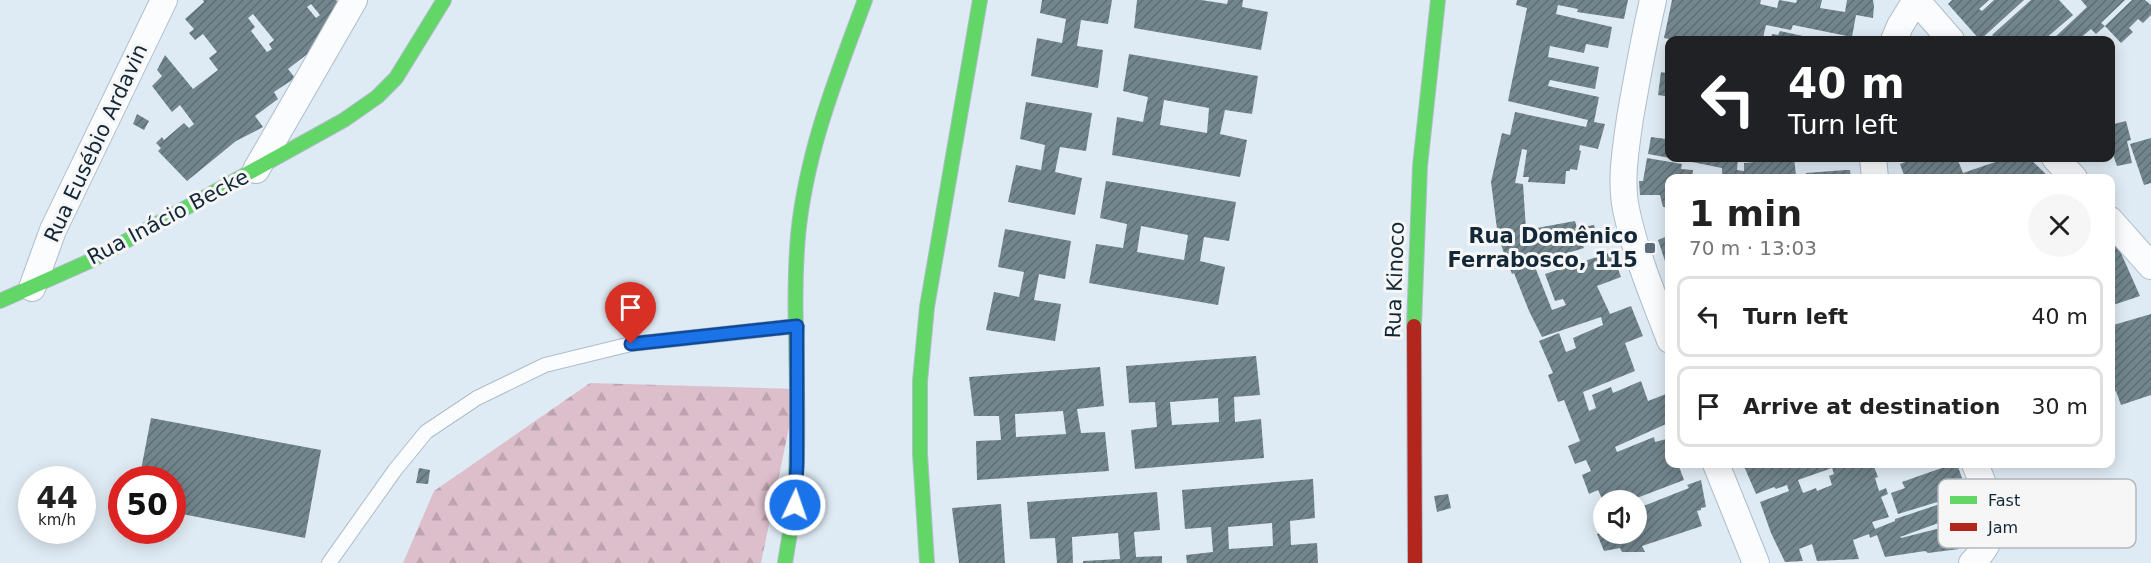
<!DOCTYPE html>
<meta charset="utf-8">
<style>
body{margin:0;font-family:"DejaVu Sans",sans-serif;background:#f6f6f6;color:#222;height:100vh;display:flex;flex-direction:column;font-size:22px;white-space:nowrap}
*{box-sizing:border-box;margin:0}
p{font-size:20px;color:#767676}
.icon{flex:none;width:33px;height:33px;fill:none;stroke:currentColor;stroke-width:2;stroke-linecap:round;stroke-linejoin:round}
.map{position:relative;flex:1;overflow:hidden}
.side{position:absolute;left:1665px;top:174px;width:450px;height:294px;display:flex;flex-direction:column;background:#fff;border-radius:12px;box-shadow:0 3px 15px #0003}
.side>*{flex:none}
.top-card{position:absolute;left:1665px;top:36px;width:450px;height:126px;border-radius:12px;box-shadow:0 3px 15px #0003;background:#202124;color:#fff;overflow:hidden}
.fabs{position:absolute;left:1593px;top:490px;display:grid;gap:12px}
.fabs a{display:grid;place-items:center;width:54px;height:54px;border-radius:50%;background:#fff;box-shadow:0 3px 15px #0003;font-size:30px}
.speed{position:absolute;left:18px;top:466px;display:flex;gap:12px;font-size:30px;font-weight:700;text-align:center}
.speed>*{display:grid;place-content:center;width:78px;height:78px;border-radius:50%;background:#fff;box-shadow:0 3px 15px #0003;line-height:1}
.speed small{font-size:15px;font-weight:400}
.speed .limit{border:9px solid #d22;background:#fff;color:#111}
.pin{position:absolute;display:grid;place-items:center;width:51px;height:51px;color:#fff;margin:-62px -26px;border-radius:50% 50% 50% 0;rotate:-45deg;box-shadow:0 0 6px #0007}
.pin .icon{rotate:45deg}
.me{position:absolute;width:66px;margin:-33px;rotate:3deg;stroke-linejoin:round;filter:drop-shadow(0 0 4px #0008)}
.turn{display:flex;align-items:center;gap:21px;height:126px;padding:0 24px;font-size:27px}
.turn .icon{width:78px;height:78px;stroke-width:2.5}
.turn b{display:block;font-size:42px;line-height:51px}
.round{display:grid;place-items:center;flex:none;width:63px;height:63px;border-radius:32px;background:#f6f6f6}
.overview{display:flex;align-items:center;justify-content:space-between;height:102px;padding:0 24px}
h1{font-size:36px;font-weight:800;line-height:45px}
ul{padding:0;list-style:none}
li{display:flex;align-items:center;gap:18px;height:81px;margin:0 12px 9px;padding:0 12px;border:3px solid #e0e0e0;border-radius:12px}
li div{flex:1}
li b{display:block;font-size:22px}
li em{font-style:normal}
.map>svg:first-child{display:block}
</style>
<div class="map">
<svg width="2151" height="563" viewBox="0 0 2151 563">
<defs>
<pattern id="forest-firs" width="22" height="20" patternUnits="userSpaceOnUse" patternTransform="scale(1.5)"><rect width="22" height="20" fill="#ddbecb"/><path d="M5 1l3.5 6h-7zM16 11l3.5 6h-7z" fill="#bda3af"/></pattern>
<pattern id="building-hatch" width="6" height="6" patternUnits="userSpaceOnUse" patternTransform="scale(1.5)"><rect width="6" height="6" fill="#73868d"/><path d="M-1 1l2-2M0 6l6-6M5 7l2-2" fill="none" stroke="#5d6e74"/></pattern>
</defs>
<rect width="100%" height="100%" fill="#dfebf4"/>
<path fill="url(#forest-firs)" d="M590 383 797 389 761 563H403L434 491Z"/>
<path fill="url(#building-hatch)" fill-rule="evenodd" d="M203 0H336L339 4 310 52 288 69 295 78 274 92 278 99 255 116 263 127 236 141 187 181 158 151 161 148 156 143 162 137 164 140 184 123 189 128 194 124 180 105 172 112 152 86 162 76 157 70 165 55 193 89 218 70 209 58 217 52 203 34 195 40 189 33 194 29 185 19 204 2ZM311 4 320 15 316 18 307 7ZM253 14 274 40 269 44 272 49 267 52 251 31 255 27 248 18Z
M1042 0H1112L1108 24 1081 20 1077 46 1103 50 1098 88 1031 76 1037 38 1062 43 1066 19 1040 13Z
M1137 0H1201L1227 4 1228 0H1243L1242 7 1268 12 1261 50 1134 28Z
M1517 0H1628L1624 19 1577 12 1578 9 1558 5 1556 14 1612 27 1608 48 1586 44 1584 53 1550 46 1548 57 1599 67 1595 89 1550 80 1548 86 1599 97 1594 122 1605 124 1598 149 1580 145 1579 150 1581 151 1577 170 1570 169V171H1566L1565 184 1528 182 1529 177H1523L1527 150 1522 149 1515 183 1523 184 1526 230 1575 221 1577 228 1594 225 1599 242 1583 245 1584 248 1551 258 1552 262 1535 267 1552 310 1566 305 1563 299 1555 301 1545 274 1612 252 1621 277 1597 286 1610 314 1631 306 1643 336 1625 343 1635 371 1583 392 1589 411 1596 408 1592 395 1611 387 1613 393 1641 381 1648 401 1666 394 1670 403V432L1666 424 1615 447 1617 452 1654 437 1655 442 1666 439 1667 443 1670 442V464H1678L1684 480 1629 501H1603L1598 490 1589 494 1582 475 1591 471 1586 460 1575 464 1568 446 1580 441 1564 400 1558 402 1548 375 1553 373 1539 341 1559 333 1566 352 1576 348 1573 338 1603 325 1601 317 1542 337 1529 311 1514 273 1512 274 1498 237 1491 182 1502 133 1510 135 1515 112 1586 127 1588 120 1508 101 1527 8 1516 5Z
M1672 0H1761L1760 4 1777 8 1779 0 1796 3 1797 0H1822L1820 8 1845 12 1847 0H1873L1874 6 1873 18 1856 15 1852 37 1793 25 1791 30 1766 25 1763 38 1771 39 1772 34 1778 35 1780 31 1821 40H1674L1664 38Z
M1952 0H1989L1979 9 1982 11 1994 0H2024L1980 40 1948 4Z
M2031 0H2059L2073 15 2044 40H1998L1992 35Z
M2081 0H2125L2101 23 2105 26 2096 34 2091 29 2078 40H2052L2087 7Z
M2132 0H2145L2151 5V15L2143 23 2138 19 2129 28 2133 32 2121 43 2105 26Z
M1129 54 1258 76 1252 114 1225 110 1220 134 1247 140 1240 177 1112 155 1117 117 1143 122 1148 97 1123 91ZM1164 100 1209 108 1207 133 1160 125Z
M1661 72 1670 74V97L1658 95Z
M1026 102 1092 113 1086 151 1060 147 1055 172 1082 178 1075 215 1008 202 1016 165 1041 170 1045 145 1020 139Z
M137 114 149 121 144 130 133 124Z
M2126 121 2131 140 2127 141 2132 163 2117 166 2110 146V125Z
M1667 135H1670V158L1648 154 1651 137 1666 139Z
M2151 138V183L2144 185 2130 144Z
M1647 158 1682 164 1681 169 1693 170 1692 178H1670V225L1665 207H1663L1660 195H1640L1639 181H1643Z
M1672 158H1738L1737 170 1744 171V163L1755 162 1754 158H1767L1768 161 1777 160V158H1794L1796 175 1772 178H1722V168Z
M1916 158H1957L1963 173 2007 158H2029L2050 178H1905L1900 164Z
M1846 170H1850L1851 178H1808L1806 173Z
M1106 181 1236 202 1229 241 1204 237 1200 261 1225 267 1218 305 1089 283 1096 244 1123 248 1127 224 1100 218ZM1141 226 1188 235 1184 260 1137 252Z
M1005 229 1071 241 1065 279 1039 274 1034 300 1061 304 1055 341 986 330 994 292 1019 297 1024 272 998 267Z
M1670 235V266L1667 267 1658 240Z
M2117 244 2140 296 2110 306V246Z
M2151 314V395L2121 405 2116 391 2110 393V382L2114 381 2110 376V326Z
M1256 356 1260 395 1234 397 1235 422 1261 419 1264 458 1135 469 1131 430 1157 427 1155 402 1129 403 1126 366ZM1218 398 1219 422 1172 425 1170 402Z
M1100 367 1104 406 1077 409 1081 433 1105 432 1109 471 977 480 976 441 1001 440 999 416H974L969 377ZM1063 411 1066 434 1016 437 1015 414Z
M151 418 321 450 305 538 172 512V480H139Z
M1743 464H1765L1766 466 1772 464H1873L1878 477 1875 478 1879 491 1886 488 1888 494 1881 497 1889 517 1872 522 1875 529 1895 521V519L1949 501 1955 517 1900 537 1901 538 1972 520 1973 524 1969 525 1972 544 1958 546 1959 549 1928 553 1925 551 1885 557 1877 535 1870 538 1869 534 1853 540 1859 559 1817 561 1812 544 1799 549 1803 561 1785 562 1771 533 1760 502 1789 491 1787 485 1776 489 1774 487 1756 494ZM1832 468 1834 474 1829 476 1832 485 1817 491 1816 488 1803 493 1798 480Z
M1953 464H1957L1962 478 1939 486 1944 500 1898 514 1891 493 1905 488 1902 482Z
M419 468 430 470 428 484 416 483Z
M1313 479 1315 518 1290 521 1291 545 1317 543 1318 563H1187L1186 555 1213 552 1211 527 1185 529 1182 490ZM1272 523 1273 546 1229 549 1228 527Z
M1701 480 1706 507 1701 508V510L1697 511 1702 526 1642 546 1645 552H1622L1620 548 1604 551 1597 534 1604 531V534H1636V525L1639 524 1636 519V509L1689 488 1687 485Z
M1157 492 1160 530 1134 532 1136 557 1162 556V563H1083V561L1120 559 1118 533 1072 537 1073 563H1057L1055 538 1030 539 1027 502Z
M1448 494 1451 508 1437 512 1434 496Z
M1001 504 1005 563H959L952 508Z"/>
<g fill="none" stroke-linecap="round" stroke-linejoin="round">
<defs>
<path id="lane" d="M329 563 395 470 426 432 477 398 545 365 631 344 797 326"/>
<path id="street" d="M1653 0C1644 39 1637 78 1630 118 1626 147 1620 180 1626 209 1635 253 1654 298 1670 340
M1916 0 1951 40
M1894 40 1900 26 1916 0
M1873 158 1875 178
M2055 158 2074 178
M256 170 354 0
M2110 220 2151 266
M32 288 53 230 164 0
M1716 464 1756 563
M1972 563C2007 529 1990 502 1975 464"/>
<path id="fast" d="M0 301 90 261 344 120 377 97 396 78 444 0
M1414 326 1420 166 1438 0
M785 563C792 525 796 488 797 450 799 379 792 307 798 236 806 152 836 78 865 0
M927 563 920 454V381L927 307 980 0"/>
<path id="jam" d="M1414 326 1415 563"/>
</defs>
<use href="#lane" stroke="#aebdc9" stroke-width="16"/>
<use href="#street" stroke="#aebdc9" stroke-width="28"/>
<use href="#fast" stroke="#aebdc9" stroke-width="16"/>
<use href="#jam" stroke="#aebdc9" stroke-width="16"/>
<use href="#lane" stroke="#fafcfd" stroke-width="14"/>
<use href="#street" stroke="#fafcfd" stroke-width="26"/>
<use href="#fast" stroke="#63d668" stroke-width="14"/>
<use href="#jam" stroke="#b3261e" stroke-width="14"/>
</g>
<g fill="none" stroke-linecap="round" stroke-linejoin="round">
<defs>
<path id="route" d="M631 344 797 326V464L795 505"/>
</defs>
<use href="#route" stroke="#114b97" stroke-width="15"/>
<use href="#route" stroke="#1a73e8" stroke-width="10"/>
</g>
<rect fill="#5a6c7a" stroke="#f6f6f6" stroke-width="2" x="1644" y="242" width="12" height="12" rx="3"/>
<g text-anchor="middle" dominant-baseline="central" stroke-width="6" stroke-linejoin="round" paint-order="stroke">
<g font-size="21" fill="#122838" stroke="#f6f6f6">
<text transform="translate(96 143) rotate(-65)">Rua Eusébio Ardavin</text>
<text transform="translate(168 217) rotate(-28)">Rua Inácio Becke</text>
<text transform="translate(1395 280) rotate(-88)">Rua Kinoco</text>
</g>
<g font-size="21" font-weight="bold" fill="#122838" stroke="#f6f6f6" text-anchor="end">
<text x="1638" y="236">Rua Domênico<tspan x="1638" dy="24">Ferrabosco, 115</tspan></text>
</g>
</g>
<rect x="1938" y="479" width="198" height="69" rx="9" fill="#f6f6f6" stroke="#b2b8bd" stroke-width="1.5"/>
<rect x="1950" y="496" width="27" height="8" fill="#63d668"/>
<rect x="1950" y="523" width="27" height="8" fill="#b3261e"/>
<g font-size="16" fill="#122838">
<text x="1988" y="506">Fast</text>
<text x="1988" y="533">Jam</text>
</g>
</svg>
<div class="fabs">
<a><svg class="icon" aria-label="sound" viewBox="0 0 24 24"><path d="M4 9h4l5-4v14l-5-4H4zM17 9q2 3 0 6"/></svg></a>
</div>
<div class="speed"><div>44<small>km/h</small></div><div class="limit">50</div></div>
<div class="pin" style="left:631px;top:344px;background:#d93025"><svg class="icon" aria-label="arrive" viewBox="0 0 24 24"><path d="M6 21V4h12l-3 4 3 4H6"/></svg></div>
<svg class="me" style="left:795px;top:505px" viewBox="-20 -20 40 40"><circle r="17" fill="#1a73e8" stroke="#fff" stroke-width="3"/><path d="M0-11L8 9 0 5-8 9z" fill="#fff"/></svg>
<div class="top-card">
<div class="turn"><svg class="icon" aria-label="left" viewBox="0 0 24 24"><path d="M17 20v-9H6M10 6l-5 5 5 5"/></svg><div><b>40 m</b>Turn left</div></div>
</div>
<section class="side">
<div class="overview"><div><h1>1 min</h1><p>70 m · 13:03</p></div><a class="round"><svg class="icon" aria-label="close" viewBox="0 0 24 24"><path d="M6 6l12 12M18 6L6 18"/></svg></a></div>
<ul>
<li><svg class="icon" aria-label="left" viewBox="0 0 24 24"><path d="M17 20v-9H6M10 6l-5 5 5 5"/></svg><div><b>Turn left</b></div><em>40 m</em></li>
<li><svg class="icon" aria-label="arrive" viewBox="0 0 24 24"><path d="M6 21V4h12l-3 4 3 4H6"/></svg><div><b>Arrive at destination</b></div><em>30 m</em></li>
</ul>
</section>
</div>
